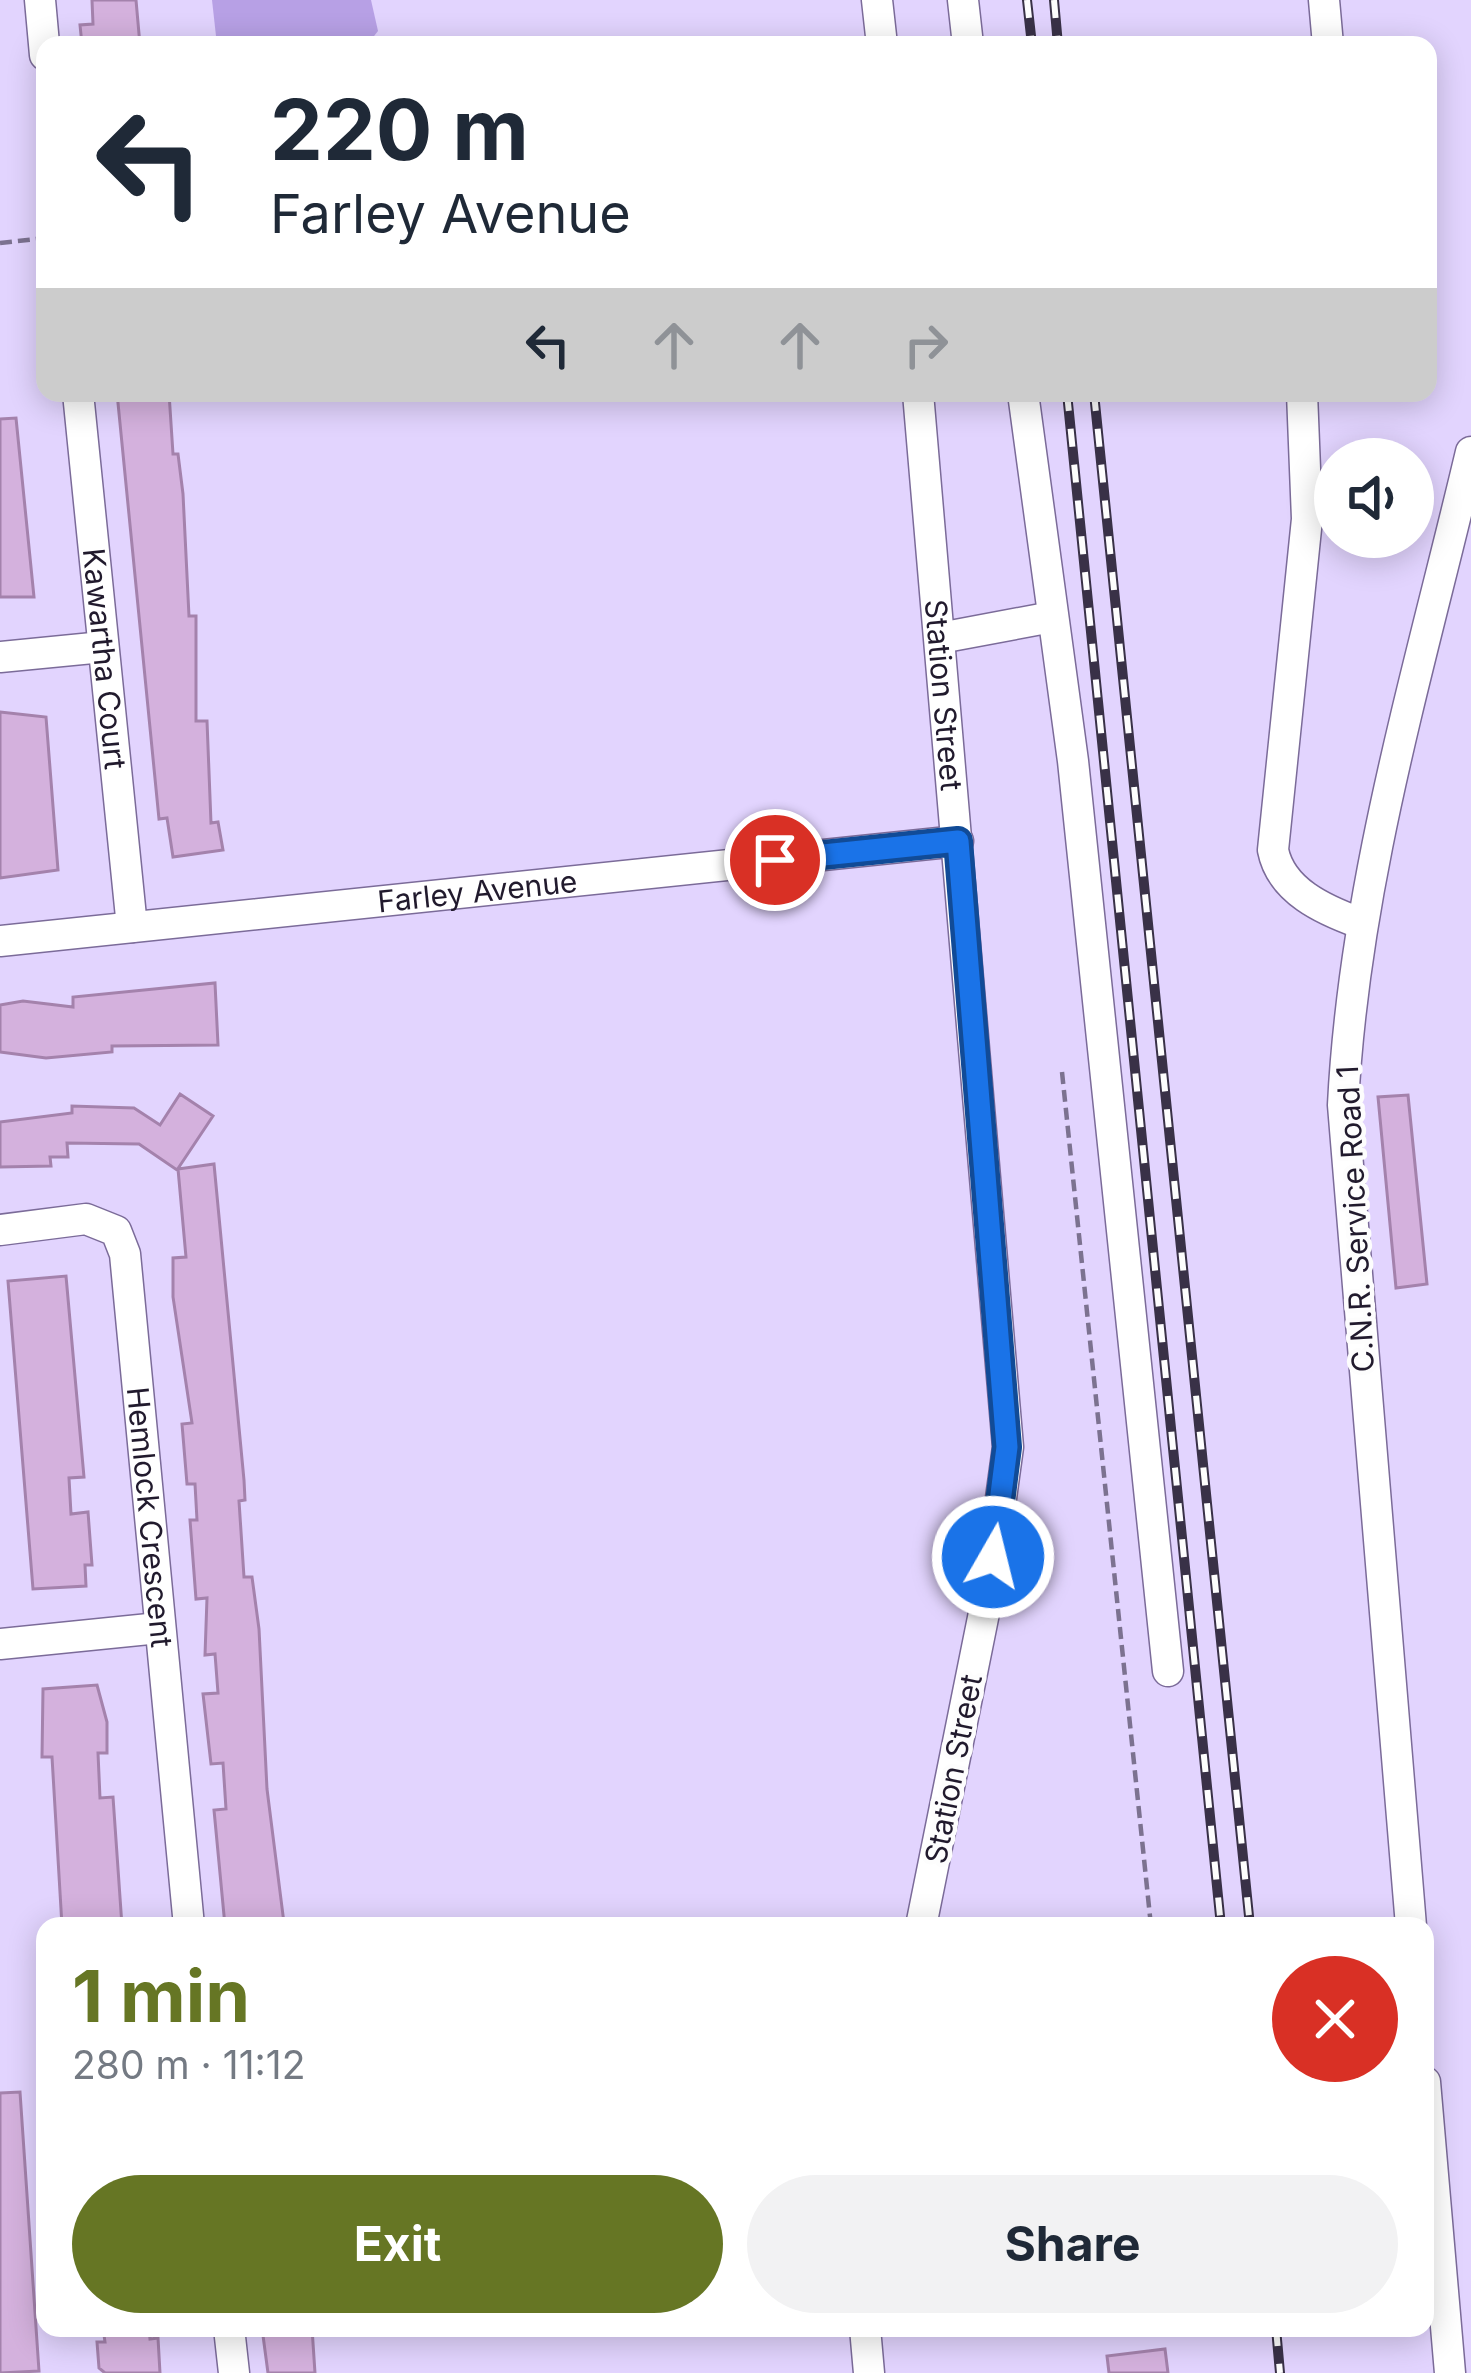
<!DOCTYPE html>
<meta charset="utf-8">
<style>
body{margin:0;font-family:Inter,sans-serif;background:#f2f2f3;color:#1f2937;height:100vh;display:flex;flex-direction:column;font-size:45px;white-space:nowrap}
*{box-sizing:border-box;margin:0}
p{font-size:39px;color:#747a83}
.icon{flex:none;width:66px;height:66px;fill:none;stroke:currentColor;stroke-width:2;stroke-linecap:round;stroke-linejoin:round}
.map{position:relative;flex:1;overflow:hidden}
.sheet{position:absolute;left:36px;top:1917px;width:1398px;height:420px;display:flex;flex-direction:column;background:#fff;border-radius:24px;box-shadow:0 6px 30px #0003}
.sheet>*{flex:none}
.banner{position:absolute;left:36px;top:36px;width:1401px;height:366px;border-radius:24px;box-shadow:0 6px 30px #0003;background:#fff;color:#1f2937;overflow:hidden}
.buttons{position:absolute;left:1314px;top:438px;display:grid;gap:24px}
.buttons a{display:grid;place-items:center;width:120px;height:120px;border-radius:50%;background:#fff;box-shadow:0 6px 30px #0003;font-size:60px}
.pin{position:absolute;display:grid;place-items:center;width:102px;height:102px;color:#fff;margin:-51px;border:6px solid #fff;border-radius:50%;box-shadow:0 3px 12px #0007}
.me{position:absolute;width:132px;margin:-66px;rotate:8deg;stroke-linejoin:round;filter:drop-shadow(0 0 9px #0008)}
.turn{display:flex;align-items:center;gap:42px;height:252px;padding:0 36px;font-size:54px}
.turn .icon{width:156px;height:156px;stroke-width:2.5}
.turn b{display:block;font-size:84px;line-height:102px}
.lanes{display:flex;align-items:center;height:114px;padding:0 36px;background:#0003;justify-content:center;gap:60px;direction:ltr}
.lanes .off{opacity:.35}
.round{display:grid;place-items:center;flex:none;width:126px;height:126px;border-radius:63px;background:#f2f2f3}
.summary{display:flex;align-items:center;justify-content:space-between;height:204px;padding:0 36px}
h1{font-size:72px;font-weight:700;line-height:90px;color:#667624}
.button{display:flex;gap:24px;margin-top:auto;padding:24px 36px}
.button a{flex:1;height:138px;border-radius:72px;background:#667624;color:#fff;font-size:48px;font-weight:700;line-height:138px;text-align:center}
.button a+a{background:#f2f2f3;color:#1f2937}
.map>svg:first-child{display:block}
</style>
<div class="map">
<svg width="1471" height="2373" viewBox="0 0 1471 2373">
<rect width="100%" height="100%" fill="#e2d4fe"/>
<path fill="#b7a0e5" d="M212 0H371L378 31 367 45H217Z"/>
<path fill="#d4b1dd" stroke="#a482ac" stroke-width="3" d="M92 0H136L140 45H82L80 25 93 24Z
M117 393H169L173 454H178L183 494 189 616H196V721H207L211 823 218 822 223 850 173 857 167 818 159 819Z
M16 418 34 597H0V419Z
M0 712 46 717 58 870 0 878Z
M215 983 218 1045 112 1046V1052L46 1058 0 1052V1005L23 1001 73 1007V997Z
M180 1094 213 1116 177 1170 139 1144 67 1143 68 1157H50L51 1166 0 1167V1122L72 1113V1106L134 1108 160 1125Z
M1408 1095 1427 1284 1396 1288 1378 1097Z
M214 1164 244 1480 245 1500 239 1501 244 1577H252L259 1629 267 1789 284 1923 243 1926H225L214 1810 226 1809 223 1763 211 1764 203 1694 218 1693 215 1654 205 1655 207 1598 196 1599 190 1520H197L195 1484H187L182 1424 192 1423 173 1297V1258L186 1257 178 1169Z
M66 1276 84 1477 69 1478 71 1514 88 1512 92 1565H85L86 1586 33 1589 8 1281Z
M97 1685 107 1722V1753H98L100 1798 113 1797 122 1926H62L52 1757H42L43 1689Z
M20 2092 39 2371 0 2373V2093Z
M103 2328H149L150 2339 158 2338 160 2373H105L99 2368 97 2342H105Z
M262 2328H312L315 2373H268Z
M1165 2349 1168 2373H1109L1107 2356Z"/>
<g fill="none" stroke-linecap="round" stroke-linejoin="round">
<defs>
<g id="minor">
<path d="M40 0 45 55"/>
<path d="M877 0 882 45"/>
<path d="M963 0 968 45"/>
<path d="M1324 0 1328 45"/>
<path id="s1" d="M78 393 132 927"/>
<path id="s2" d="M918 393 1008 1447 988 1593 921 1926"/>
<path d="M1023 393 1073 761 1168 1671"/>
<path d="M1302 393 1307 519 1273 850C1281 891 1324 910 1360 923"/>
<path d="M940 638 1052 617"/>
<path d="M0 657 103 647"/>
<path id="s3" d="M0 941 958 841"/>
<path id="s4" d="M0 1230 86 1219 116 1231 125 1254 189 1926"/>
<path d="M0 1644 159 1628"/>
<path d="M1411 1926 1343 1105C1354 883 1420 668 1471 452"/>
<path d="M1425 2082 1450 2373"/>
<path d="M229 2328 234 2373"/>
<path d="M865 2328 869 2373"/>
</g>
</defs>
<use href="#minor" stroke="#7b6b99" stroke-width="33"/>
<path stroke="#7c7290" stroke-width="4.5" stroke-dasharray="12 6" stroke-linecap="butt" d="M0 243 45 238
M1062 1072 1151 1926"/>
<use href="#minor" stroke="#fff" stroke-width="30"/>
<defs>
<path id="rail" d="M1027 0 1032 45
M1054 0 1058 45
M1067 393 1221 1926
M1094 393 1250 1926
M1276 2328 1280 2373"/>
</defs>
<use href="#rail" stroke="#393147" stroke-width="10"/>
<use href="#rail" stroke="#fdfdfd" stroke-width="6" stroke-dasharray="18" stroke-linecap="butt"/>
</g>
<g fill="none" stroke-linecap="round" stroke-linejoin="round">
<defs>
<path id="route" d="M775 860 958 841 1007 1447 993 1557"/>
</defs>
<use href="#route" stroke="#114b97" stroke-width="30"/>
<use href="#route" stroke="#1a73e8" stroke-width="21"/>
</g>
<g text-anchor="middle" dominant-baseline="central" stroke-width="9" stroke-linejoin="round" paint-order="stroke">
<g font-size="30" fill="#211a2d" stroke="#fdfdfd">
<text stroke="none"><textPath href="#s1" startOffset="267">Kawartha Court</textPath></text>
<text stroke="none"><textPath href="#s2" startOffset="303">Station Street</textPath></text>
<text stroke="none"><textPath href="#s3" startOffset="480">Farley Avenue</textPath></text>
<text transform="translate(1355 1219) rotate(-93)">C.N.R. Service Road 1</text>
<text stroke="none"><textPath href="#s4" startOffset="408">Hemlock Crescent</textPath></text>
<text transform="translate(953 1769) rotate(-79)">Station Street</text>
</g>
</g>
</svg>
<div class="buttons">
<a><svg class="icon" aria-label="sound" viewBox="0 0 24 24"><path d="M4 9h4l5-4v14l-5-4H4zM17 9q2 3 0 6"/></svg></a>
</div>
<div class="pin" style="left:775px;top:860px;background:#d93025"><svg class="icon" aria-label="arrive" viewBox="0 0 24 24"><path d="M6 21V4h12l-3 4 3 4H6"/></svg></div>
<svg class="me" style="left:993px;top:1557px" viewBox="-20 -20 40 40"><circle r="17" fill="#1a73e8" stroke="#fff" stroke-width="3"/><path d="M0-11L8 9 0 5-8 9z" fill="#fff"/></svg>
<div class="banner">
<div class="turn"><svg class="icon" aria-label="left" viewBox="0 0 24 24"><path d="M17 20v-9H6M10 6l-5 5 5 5"/></svg><div><b>220 m</b>Farley Avenue</div></div>
<div class="lanes"><svg class="icon" aria-label="left" viewBox="0 0 24 24"><path d="M17 20v-9H6M10 6l-5 5 5 5"/></svg><svg class="icon off" aria-label="ahead" viewBox="0 0 24 24"><path d="M12 20V5M6 11l6-6 6 6"/></svg><svg class="icon off" aria-label="ahead" viewBox="0 0 24 24"><path d="M12 20V5M6 11l6-6 6 6"/></svg><svg class="icon off" aria-label="right" viewBox="0 0 24 24"><path d="M7 20v-9h11M14 6l5 5-5 5"/></svg></div>
</div>
<section class="sheet">
<div class="summary"><div><h1>1 min</h1><p>280 m · 11:12</p></div><a class="round" style="background:#d93025;color:#fff"><svg class="icon" aria-label="close" viewBox="0 0 24 24"><path d="M6 6l12 12M18 6L6 18"/></svg></a></div>
<div class="button"><a>Exit</a><a>Share</a></div>
</section>
</div>
